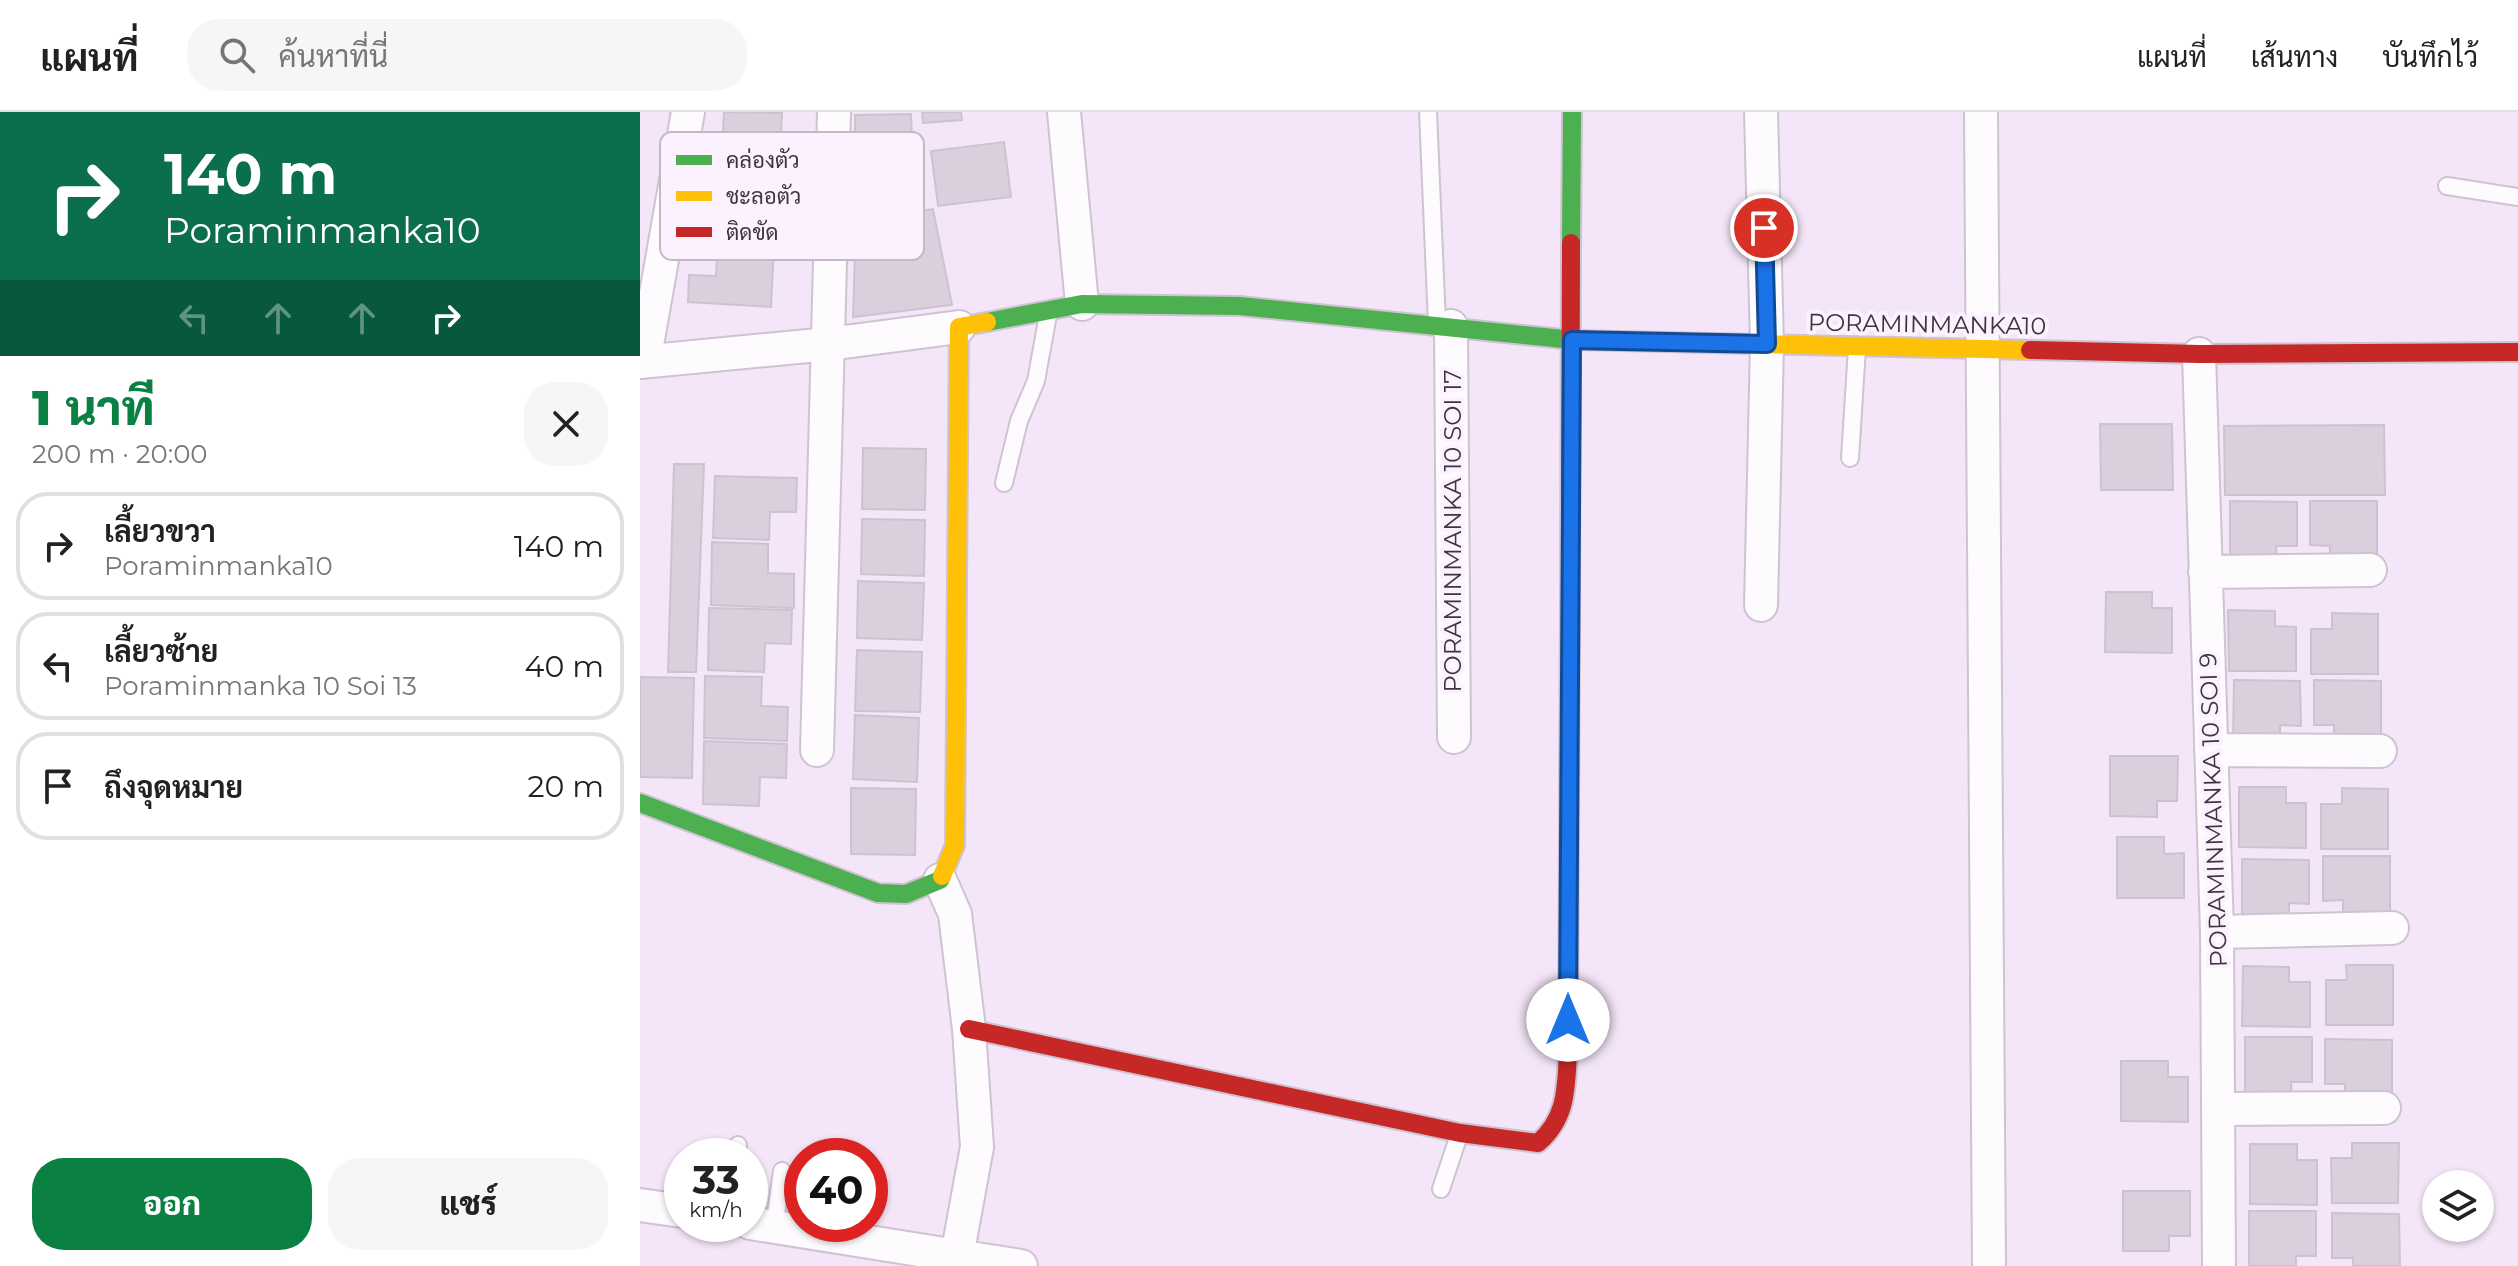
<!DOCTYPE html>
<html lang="th">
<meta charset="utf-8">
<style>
body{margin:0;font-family:Montserrat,Sarabun,sans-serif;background:#f6f6f6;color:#222;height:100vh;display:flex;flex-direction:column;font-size:30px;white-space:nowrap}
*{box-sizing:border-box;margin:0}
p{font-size:26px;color:#767676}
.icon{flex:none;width:44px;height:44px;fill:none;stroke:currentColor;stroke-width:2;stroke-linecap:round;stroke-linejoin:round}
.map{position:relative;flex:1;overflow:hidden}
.details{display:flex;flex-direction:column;background:#fff;width:640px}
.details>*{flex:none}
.top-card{background:#0b6e4f;color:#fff;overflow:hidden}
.controls{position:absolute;left:1782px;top:1058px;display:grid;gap:16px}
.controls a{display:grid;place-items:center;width:72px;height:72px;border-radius:50%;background:#fff;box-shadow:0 2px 6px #0004;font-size:40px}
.speed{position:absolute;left:24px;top:1026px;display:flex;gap:16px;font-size:40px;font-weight:700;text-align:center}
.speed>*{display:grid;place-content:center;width:104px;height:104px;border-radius:50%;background:#fff;box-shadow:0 2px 6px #0004;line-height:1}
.speed small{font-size:20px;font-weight:400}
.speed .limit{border:12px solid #d22;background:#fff;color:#111}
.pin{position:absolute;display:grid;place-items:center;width:68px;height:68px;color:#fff;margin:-34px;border:4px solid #fff;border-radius:50%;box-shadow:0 2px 8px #0007}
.me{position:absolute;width:88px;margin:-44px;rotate:0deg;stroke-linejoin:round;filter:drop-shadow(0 0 6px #0008)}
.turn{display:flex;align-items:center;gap:28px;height:168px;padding:0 32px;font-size:36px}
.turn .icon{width:104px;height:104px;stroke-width:2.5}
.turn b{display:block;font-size:56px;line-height:68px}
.lanes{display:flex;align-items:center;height:76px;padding:0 32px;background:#0003;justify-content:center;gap:40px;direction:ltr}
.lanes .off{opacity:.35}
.round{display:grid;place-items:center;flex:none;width:84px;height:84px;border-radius:32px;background:#f6f6f6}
.headline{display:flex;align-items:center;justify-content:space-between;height:136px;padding:0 32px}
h1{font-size:48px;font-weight:800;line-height:60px;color:#0b8043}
.primary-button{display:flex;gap:16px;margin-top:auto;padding:16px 32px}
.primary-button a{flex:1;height:92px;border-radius:32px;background:#0b8043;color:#fff;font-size:32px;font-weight:800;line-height:92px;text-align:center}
.primary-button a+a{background:#f6f6f6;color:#222}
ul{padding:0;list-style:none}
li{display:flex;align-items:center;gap:24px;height:108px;margin:0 16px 12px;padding:0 16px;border:4px solid #e0e0e0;border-radius:32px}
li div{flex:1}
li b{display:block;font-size:30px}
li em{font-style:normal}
header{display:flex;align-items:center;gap:48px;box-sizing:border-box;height:112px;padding:0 40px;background:#fff;border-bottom:2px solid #e0e0e0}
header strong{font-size:38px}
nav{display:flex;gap:44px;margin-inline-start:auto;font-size:28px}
.search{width:560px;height:72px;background:#f6f6f6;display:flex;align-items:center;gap:20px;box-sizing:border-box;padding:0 28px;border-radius:32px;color:#767676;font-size:30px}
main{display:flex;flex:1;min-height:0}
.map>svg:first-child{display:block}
</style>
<header>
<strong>แผนที่</strong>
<div class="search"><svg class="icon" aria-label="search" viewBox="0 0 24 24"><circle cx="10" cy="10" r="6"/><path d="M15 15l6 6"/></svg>ค้นหาที่นี่</div>
<nav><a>แผนที่</a><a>เส้นทาง</a><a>บันทึกไว้</a></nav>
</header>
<main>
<section class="details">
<div class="top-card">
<div class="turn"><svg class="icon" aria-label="right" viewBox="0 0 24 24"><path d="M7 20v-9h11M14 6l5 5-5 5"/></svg><div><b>140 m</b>Poraminmanka10</div></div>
<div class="lanes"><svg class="icon off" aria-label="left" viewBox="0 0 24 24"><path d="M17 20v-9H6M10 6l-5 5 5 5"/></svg><svg class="icon off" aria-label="ahead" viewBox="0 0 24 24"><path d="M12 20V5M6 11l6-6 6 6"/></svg><svg class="icon off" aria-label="ahead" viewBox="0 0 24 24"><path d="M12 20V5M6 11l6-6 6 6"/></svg><svg class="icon" aria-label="right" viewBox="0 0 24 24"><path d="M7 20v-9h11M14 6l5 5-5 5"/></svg></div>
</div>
<div class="headline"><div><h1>1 นาที</h1><p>200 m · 20:00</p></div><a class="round"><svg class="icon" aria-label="close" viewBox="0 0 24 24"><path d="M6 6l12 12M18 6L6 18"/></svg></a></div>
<ul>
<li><svg class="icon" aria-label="right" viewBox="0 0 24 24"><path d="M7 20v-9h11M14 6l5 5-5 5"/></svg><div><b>เลี้ยวขวา</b><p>Poraminmanka10</p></div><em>140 m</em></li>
<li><svg class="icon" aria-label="left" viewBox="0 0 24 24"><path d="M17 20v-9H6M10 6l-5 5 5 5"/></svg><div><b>เลี้ยวซ้าย</b><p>Poraminmanka 10 Soi 13</p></div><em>40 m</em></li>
<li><svg class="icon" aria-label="arrive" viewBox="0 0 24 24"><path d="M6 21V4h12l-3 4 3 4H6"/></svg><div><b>ถึงจุดหมาย</b></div><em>20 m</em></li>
</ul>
<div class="primary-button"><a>ออก</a><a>แชร์</a></div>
</section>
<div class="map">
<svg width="1878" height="1154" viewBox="0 0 1878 1154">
<rect width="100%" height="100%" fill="#f4e6f8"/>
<path fill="#d9cfdd" stroke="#ccc3d2" stroke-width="2" d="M84 0 142 1 139 61 81 58Z
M282 0H321L322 8 283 11Z
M271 2 274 75 215 77V3Z
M364 30 371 85 298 94 291 39Z
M293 97 312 193 213 205 216 108Z
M78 131 134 135 131 195 48 190 49 163 76 164Z
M1460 312H1532L1533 378H1461Z
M1744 313 1745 383H1585L1584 314Z
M223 336 286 337 285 398 222 397Z
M34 352H64L56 560H28Z
M75 364 157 366 156 400H130L129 428 73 426Z
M1590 389 1657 390V434H1636L1637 450H1590Z
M1670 389H1737V450H1690V434L1670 433Z
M222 407 285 408 284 464 221 462Z
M72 430 128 432V461L154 462V496L71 493Z
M218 469 284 471 282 528 217 526Z
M1466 480H1512V496H1532V541L1465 540Z
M69 496 152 498 151 532 125 531 124 560 68 558Z
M1588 498 1635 499V514L1656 515V559H1589Z
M1692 501 1738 502V562H1671V517H1692Z
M217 538 282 540 280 600 215 599Z
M65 564 122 565 121 594 148 595 147 629 64 626Z
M0 565 54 566 52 666 0 665Z
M1594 568 1660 569 1661 614 1640 613V629H1593Z
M1674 568 1741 569V629L1694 628V613H1674Z
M215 603 279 606 277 670 213 667Z
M64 629 147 632 146 666 120 665 119 694 63 692Z
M1470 644H1538L1537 689H1517V705L1470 704Z
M1599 675H1646V691H1666V736L1599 735Z
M211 676 276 677 275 743 211 742Z
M1702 676 1748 677V737H1681V692H1702Z
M1477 725H1524V742L1544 741V786H1477Z
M1683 744H1750V805L1703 804V788L1683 789Z
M1602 747 1669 748V792L1649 791V808H1602Z
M1706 853H1753V913H1686V868H1707Z
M1603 854 1649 855V870H1670V915L1602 914Z
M1605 925H1672V970H1651L1652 986 1605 985Z
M1685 927 1752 928V988H1705V972H1685Z
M1481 949H1528V965H1548V1010L1481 1009Z
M1712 1031H1759L1758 1091H1692L1691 1046H1712Z
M1610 1032H1657V1048H1677V1093L1610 1092Z
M1483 1079H1550V1124H1529V1139H1483Z
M1609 1099H1676V1144H1656V1154H1609Z
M1692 1101 1759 1102 1760 1154H1713V1146H1692Z"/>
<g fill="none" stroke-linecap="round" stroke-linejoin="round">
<defs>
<path id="lane" d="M788 0 797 212
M1807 74 1878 85
M1210 346 1217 236
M364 371 379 309 396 269 408 203
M96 1044 98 1033
M801 1077 819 1023
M134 1116 142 1059"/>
<path id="street" d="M424 0 442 192
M1341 0 1349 1154
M811 214 814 625
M1559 242 1577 820 1579 1154
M0 250 189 232 319 215
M4 250 48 0
M1565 460 1730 458
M1121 493 1127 232 1121 0
M177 638 194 0
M1571 638 1740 639
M1577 820 1752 816
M1578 997 1744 996
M0 1093 42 1099
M110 1111 317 1144 337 1035 329 917 315 802 300 768
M317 1144 381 1154"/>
<path id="fast" d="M931 131 932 0
M347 210 442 192 600 194 933 228
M0 691 238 781 266 782 300 768 302 764"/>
<path id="slow" d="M933 228 1390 238
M302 764 315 733 319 215 347 210
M928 941 930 492"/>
<path id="jam" d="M1390 238 1559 242 1878 240
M930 492 931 131
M329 917 820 1021 898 1031C927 1006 926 976 928 941"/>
</defs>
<use href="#lane" stroke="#cec3d1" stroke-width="20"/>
<use href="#street" stroke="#cec3d1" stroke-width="36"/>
<use href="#fast" stroke="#cec3d1" stroke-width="22"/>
<use href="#slow" stroke="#cec3d1" stroke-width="22"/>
<use href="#jam" stroke="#cec3d1" stroke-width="22"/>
<use href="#lane" stroke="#fdfbfe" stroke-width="16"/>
<use href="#street" stroke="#fdfbfe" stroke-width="32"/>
<use href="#fast" stroke="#4caf50" stroke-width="18"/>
<use href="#slow" stroke="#ffc107" stroke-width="18"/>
<use href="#jam" stroke="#c62828" stroke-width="18"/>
</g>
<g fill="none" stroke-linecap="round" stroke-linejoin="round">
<defs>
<path id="route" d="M928 908 932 228 1127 232 1124 116"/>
</defs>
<use href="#route" stroke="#114b97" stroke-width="20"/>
<use href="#route" stroke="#1a73e8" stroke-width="14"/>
</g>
<g text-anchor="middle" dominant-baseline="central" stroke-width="8" stroke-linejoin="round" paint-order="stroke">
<g font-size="24" fill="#3f3541" stroke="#fcf2ff">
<text transform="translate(1287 212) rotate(1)">PORAMINMANKA10</text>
<text transform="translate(812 419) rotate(-90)">PORAMINMANKA 10 SOI 17</text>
<text transform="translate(1573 698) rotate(-92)">PORAMINMANKA 10 SOI 9</text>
</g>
</g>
<rect x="20" y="20" width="264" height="128" rx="12" fill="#fcf2ff" stroke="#c3b9c6" stroke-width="2"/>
<rect x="36" y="43" width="36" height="10" fill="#4caf50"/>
<rect x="36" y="79" width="36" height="10" fill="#ffc107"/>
<rect x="36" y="115" width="36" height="10" fill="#c62828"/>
<g font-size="22" fill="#3f3541">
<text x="86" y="56">คล่องตัว</text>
<text x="86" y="92">ชะลอตัว</text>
<text x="86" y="128">ติดขัด</text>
</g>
</svg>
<div class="controls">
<a><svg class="icon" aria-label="layers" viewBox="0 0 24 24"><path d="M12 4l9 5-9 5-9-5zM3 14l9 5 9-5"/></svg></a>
</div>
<div class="speed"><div>33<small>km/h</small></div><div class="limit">40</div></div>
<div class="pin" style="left:1124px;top:116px;background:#d93025"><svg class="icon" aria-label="arrive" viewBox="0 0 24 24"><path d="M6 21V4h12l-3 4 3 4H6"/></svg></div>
<svg class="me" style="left:928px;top:908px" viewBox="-20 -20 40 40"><circle r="19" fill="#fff"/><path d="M0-13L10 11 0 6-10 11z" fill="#1a73e8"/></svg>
</div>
</main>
